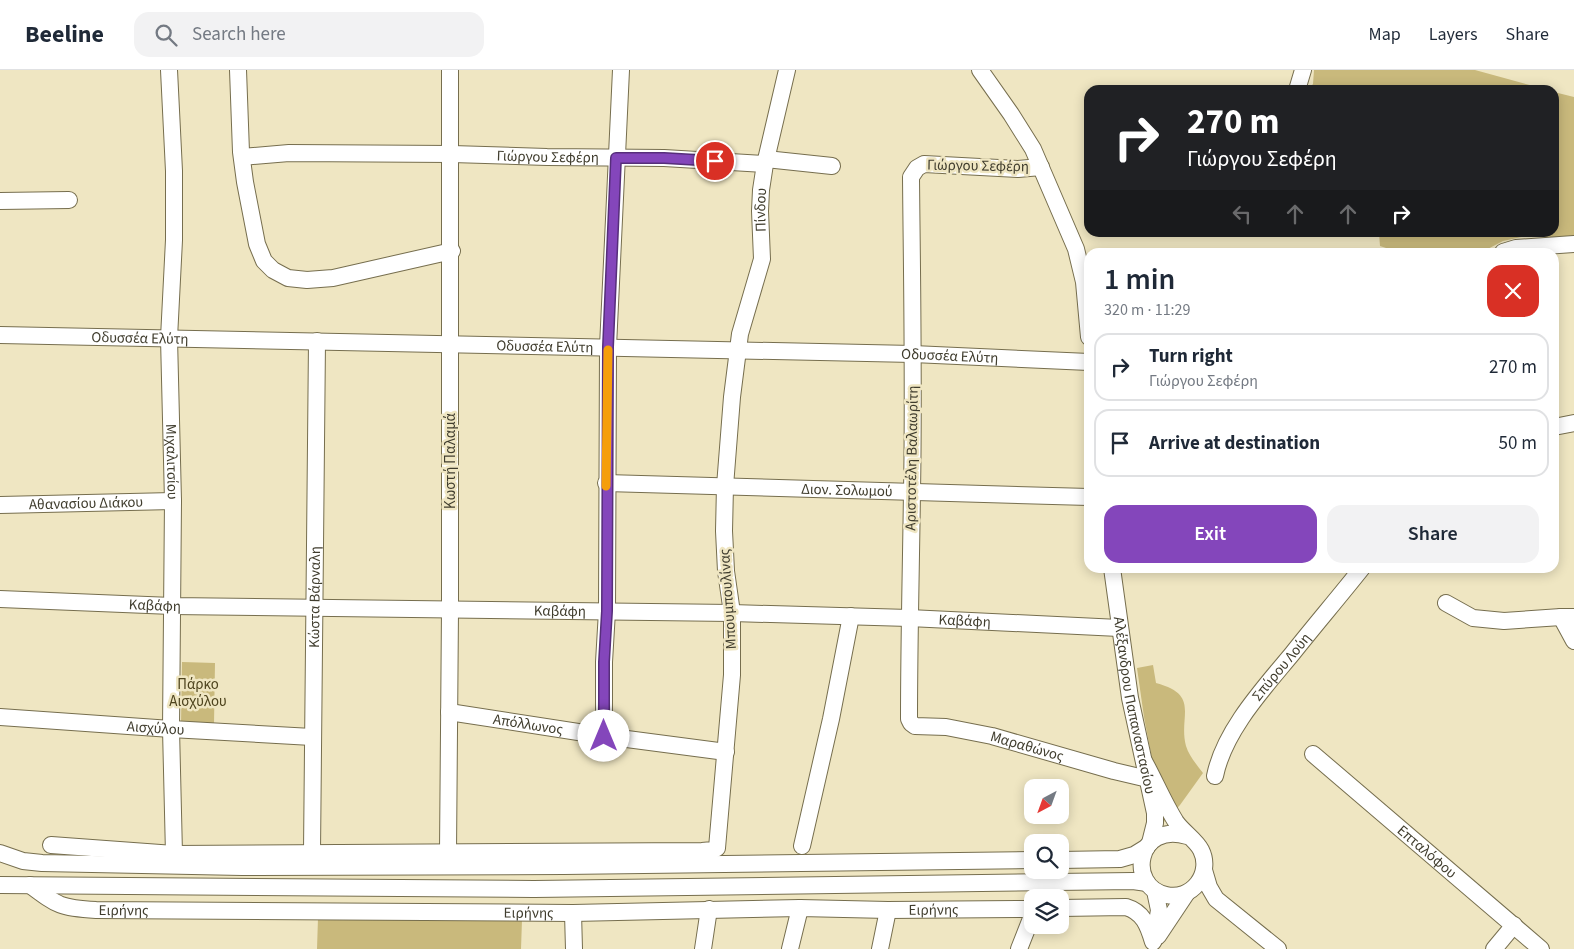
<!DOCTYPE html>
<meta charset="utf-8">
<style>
body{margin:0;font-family:"Source Sans 3",sans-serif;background:#f2f2f3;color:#1f2937;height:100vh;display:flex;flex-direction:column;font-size:19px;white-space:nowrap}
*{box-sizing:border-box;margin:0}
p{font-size:16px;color:#747a83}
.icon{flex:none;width:28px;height:28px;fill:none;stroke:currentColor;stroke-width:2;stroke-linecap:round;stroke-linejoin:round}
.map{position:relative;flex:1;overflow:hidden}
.drawer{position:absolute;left:1084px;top:178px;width:475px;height:325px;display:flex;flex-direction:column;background:#fff;border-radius:15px;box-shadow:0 2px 12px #0003}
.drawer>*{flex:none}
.guide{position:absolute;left:1084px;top:15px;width:475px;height:152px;border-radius:15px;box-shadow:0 2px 12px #0003;background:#202124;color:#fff;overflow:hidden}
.needle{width:32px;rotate:221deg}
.buttons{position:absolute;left:1024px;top:709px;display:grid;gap:10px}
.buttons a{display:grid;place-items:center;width:45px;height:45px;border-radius:10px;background:#fff;box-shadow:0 2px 12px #0003;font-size:25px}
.pin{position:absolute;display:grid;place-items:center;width:42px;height:42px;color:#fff;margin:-21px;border:2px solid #fff;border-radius:50%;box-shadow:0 1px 5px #0007}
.me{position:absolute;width:55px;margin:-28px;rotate:0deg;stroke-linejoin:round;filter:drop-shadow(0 0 4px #0008)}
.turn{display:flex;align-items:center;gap:18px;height:105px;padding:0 20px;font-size:22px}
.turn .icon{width:65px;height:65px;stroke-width:2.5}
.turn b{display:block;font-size:35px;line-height:42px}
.lanes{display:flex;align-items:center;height:48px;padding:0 20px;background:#0003;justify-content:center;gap:25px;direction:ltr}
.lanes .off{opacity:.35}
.round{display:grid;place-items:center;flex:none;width:52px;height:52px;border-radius:15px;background:#f2f2f3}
.overview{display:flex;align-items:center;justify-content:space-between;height:85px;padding:0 20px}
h1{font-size:30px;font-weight:600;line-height:38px}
.action{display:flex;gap:10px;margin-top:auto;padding:10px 20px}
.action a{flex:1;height:58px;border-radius:15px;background:#8446bb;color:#fff;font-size:20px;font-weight:600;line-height:58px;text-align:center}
.action a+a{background:#f2f2f3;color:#1f2937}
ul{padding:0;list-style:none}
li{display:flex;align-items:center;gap:15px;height:68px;margin:0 10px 8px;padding:0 10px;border:2px solid #e0e1e3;border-radius:15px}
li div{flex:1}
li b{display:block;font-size:19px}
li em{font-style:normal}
header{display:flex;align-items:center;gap:30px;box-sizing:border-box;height:70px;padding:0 25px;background:#fff;border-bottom:1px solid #e0e1e3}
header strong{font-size:24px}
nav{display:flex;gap:28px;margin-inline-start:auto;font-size:18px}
.search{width:350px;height:45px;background:#f2f2f3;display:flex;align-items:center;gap:12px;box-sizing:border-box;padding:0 18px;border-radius:15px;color:#747a83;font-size:19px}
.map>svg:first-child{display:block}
</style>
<header>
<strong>Beeline</strong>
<div class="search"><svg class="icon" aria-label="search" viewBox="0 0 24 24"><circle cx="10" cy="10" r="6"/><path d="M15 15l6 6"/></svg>Search here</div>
<nav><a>Map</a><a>Layers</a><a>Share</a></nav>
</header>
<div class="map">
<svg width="1574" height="879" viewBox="0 0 1574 879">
<rect width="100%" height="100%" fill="#efe6c2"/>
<path fill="#c9b97c" d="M1314 0H1475L1548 20H1308L1313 14Z
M1554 22 1574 27V166L1554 168 1531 165 1503 171 1482 182H1398L1380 176 1379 163 1554 162Z
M182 592 215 593 214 654H181Z
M1153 595 1156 613C1201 625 1178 646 1186 676 1189 686 1197 695 1203 703L1180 735 1164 752 1144 647 1137 598Z
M318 848 522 850 521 879H317Z"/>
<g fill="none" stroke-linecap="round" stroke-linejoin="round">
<defs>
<g id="minor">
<path id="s1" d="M169 0 174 101V170L169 268 173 431 171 659 174 784"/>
<path d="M238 0 241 82 245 112 257 174 264 191 273 200 288 208 307 210 333 208 452 181"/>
<path d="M980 0 1011 44 1033 79 1076 179 1084 212 1089 267"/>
<path d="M1297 20 1303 0"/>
<path id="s2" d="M242 87 289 83 452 84 547 87 664 88 765 94"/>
<path d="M766 89 832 96"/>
<path id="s3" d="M1041 97 1018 99 924 94 917 98 911 107C912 212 914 317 912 421 911 497 909 573 909 649L911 653 915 656 946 657 992 666 1114 701 1148 709"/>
<path d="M0 131 69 130"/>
<path d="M1503 182 1516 178 1574 174"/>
<path id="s4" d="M0 265 913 284 1089 292"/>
<path d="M1554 357 1574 353"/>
<path id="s5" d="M606 413 1089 427"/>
<path id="s6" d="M0 435 173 431"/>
<path id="s7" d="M1112 498 1130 628 1155 743V753L1150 773"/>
<path id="s8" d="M0 529 172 536 732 543 909 548 1119 558"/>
<path d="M1446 533 1473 548 1504 551 1561 547H1574"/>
<path d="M1561 547 1574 571"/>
<path id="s9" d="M449 642 604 666 726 682"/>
<path id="s10" d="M0 647 171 659 312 667"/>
<path d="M604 666V592L607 541 608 277 621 0"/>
<path id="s11" d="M1313 684 1541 879"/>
<path d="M1144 691C1155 711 1164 733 1176 752 1183 762 1196 770 1201 780 1213 804 1191 831 1166 825 1126 816 1137 751 1187 766"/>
<path id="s12" d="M1215 706C1224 661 1263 619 1292 584 1315 555 1339 527 1362 498"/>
<path id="s13" d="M51 775 174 784 702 781 713 780 717 778 732 605V543L726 501 724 461 725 416 732 327 740 264 762 189 760 141 761 120 765 94 787 0"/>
<path d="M802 776 831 649 851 546"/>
<path id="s14" d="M312 782 317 271"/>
<path d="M448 782 450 540V0"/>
<path d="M0 783 23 791 42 793 242 797 564 796 1032 790"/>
<path d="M1060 790 1120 789 1134 785 1147 777"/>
<path d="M1204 800 1209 817 1216 829 1278 879"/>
<path d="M0 815 534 819 1133 811 1147 813"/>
<path id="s15" d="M30 815C58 836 61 838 96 840L573 843 800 838 888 840 1032 839"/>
<path d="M1060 838 1126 837C1143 842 1148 855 1153 872"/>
<path d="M573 843 574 879"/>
<path d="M1158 866 1186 824"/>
<path d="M1154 870 1159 840 1155 821"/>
<path d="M703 879 709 839"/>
<path d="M790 879 800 838"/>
<path d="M880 879 888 840"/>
<path d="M1019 879 1032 846"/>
<path d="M1494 879 1514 855"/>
</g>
</defs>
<use href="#minor" stroke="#766e4e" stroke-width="18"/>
<use href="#minor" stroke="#fff" stroke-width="16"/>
</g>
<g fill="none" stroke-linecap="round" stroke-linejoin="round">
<defs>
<path id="route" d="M604 666V592L607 541 608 277 616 88H664L715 91"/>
</defs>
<use href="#route" stroke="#562e7a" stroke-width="12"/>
<use href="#route" stroke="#8446bb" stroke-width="9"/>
<path stroke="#f59e0b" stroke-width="9" d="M606 416 608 280"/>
</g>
<g text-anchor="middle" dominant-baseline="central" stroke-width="5" stroke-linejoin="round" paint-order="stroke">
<g font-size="15" fill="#403d2e" stroke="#efe6c2">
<text stroke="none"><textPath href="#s2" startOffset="306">Γιώργου Σεφέρη</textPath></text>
<text transform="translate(978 96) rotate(1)">Γιώργου Σεφέρη</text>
<text stroke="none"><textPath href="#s13" startOffset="1310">Πίνδου</textPath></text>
<text stroke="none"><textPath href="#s4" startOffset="140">Οδυσσέα Ελύτη</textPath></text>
<text stroke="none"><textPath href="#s4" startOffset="545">Οδυσσέα Ελύτη</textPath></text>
<text stroke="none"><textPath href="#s4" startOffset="950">Οδυσσέα Ελύτη</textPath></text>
<text transform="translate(912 388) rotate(-89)">Αριστοτέλη Βαλαωρίτη</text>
<text transform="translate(450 391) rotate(-90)">Κωστή Παλαμά</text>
<text stroke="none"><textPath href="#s1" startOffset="392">Μιχαλιτσίου</textPath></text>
<text stroke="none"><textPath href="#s5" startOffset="241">Διον. Σολωμού</textPath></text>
<text stroke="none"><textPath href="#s6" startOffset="86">Αθανασίου Διάκου</textPath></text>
<text stroke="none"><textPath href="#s14" startOffset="255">Κώστα Βάρναλη</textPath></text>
<text transform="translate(728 529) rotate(-94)">Μπουμπουλίνας</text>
<text stroke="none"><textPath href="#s8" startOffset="155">Καβάφη</textPath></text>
<text stroke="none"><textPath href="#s8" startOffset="560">Καβάφη</textPath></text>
<text stroke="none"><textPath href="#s8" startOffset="965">Καβάφη</textPath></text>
<text stroke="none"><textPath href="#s12" startOffset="129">Σπύρου Λούη</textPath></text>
<text stroke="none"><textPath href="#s7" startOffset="139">Αλέξανδρου Παπαναστασίου</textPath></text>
<text stroke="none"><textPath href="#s9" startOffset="80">Απόλλωνος</textPath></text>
<text stroke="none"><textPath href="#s10" startOffset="156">Αισχύλου</textPath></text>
<text stroke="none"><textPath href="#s3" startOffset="802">Μαραθώνος</textPath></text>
<text stroke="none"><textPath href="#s11" startOffset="150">Επταλόφου</textPath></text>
<text stroke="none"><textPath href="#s15" startOffset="910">Ειρήνης</textPath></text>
<text stroke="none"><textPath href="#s15" startOffset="100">Ειρήνης</textPath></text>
<text stroke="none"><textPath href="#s15" startOffset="505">Ειρήνης</textPath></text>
</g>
<g font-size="15" fill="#4e441e" stroke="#efe6c2">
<text x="198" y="614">Πάρκο<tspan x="198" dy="17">Αισχύλου</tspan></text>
</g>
</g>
</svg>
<div class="buttons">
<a><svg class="needle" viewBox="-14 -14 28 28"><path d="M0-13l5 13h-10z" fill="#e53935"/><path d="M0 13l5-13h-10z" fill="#747a83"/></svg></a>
<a><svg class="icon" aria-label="search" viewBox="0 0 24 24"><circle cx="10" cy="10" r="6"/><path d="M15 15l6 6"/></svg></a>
<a><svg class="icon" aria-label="layers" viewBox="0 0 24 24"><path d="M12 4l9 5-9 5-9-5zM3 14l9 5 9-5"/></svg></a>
</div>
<div class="pin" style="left:715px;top:91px;background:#d93025"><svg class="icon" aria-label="arrive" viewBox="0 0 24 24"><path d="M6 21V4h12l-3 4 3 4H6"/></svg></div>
<svg class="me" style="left:604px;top:666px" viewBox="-20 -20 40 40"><circle r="19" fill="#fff"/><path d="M0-13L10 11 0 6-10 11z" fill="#8446bb"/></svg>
<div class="guide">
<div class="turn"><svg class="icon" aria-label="right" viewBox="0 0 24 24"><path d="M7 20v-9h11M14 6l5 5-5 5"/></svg><div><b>270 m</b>Γιώργου Σεφέρη</div></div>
<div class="lanes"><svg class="icon off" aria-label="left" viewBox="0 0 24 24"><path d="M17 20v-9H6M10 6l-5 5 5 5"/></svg><svg class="icon off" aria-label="ahead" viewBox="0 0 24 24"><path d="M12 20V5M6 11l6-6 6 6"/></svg><svg class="icon off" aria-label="ahead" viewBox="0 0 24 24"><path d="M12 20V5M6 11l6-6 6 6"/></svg><svg class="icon" aria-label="right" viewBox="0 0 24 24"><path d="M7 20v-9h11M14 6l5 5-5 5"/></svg></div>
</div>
<section class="drawer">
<div class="overview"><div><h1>1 min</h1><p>320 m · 11:29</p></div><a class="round" style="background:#d93025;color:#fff"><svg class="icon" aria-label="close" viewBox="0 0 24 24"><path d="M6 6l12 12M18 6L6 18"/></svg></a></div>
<ul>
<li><svg class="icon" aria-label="right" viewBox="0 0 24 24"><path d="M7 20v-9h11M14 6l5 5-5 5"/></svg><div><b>Turn right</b><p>Γιώργου Σεφέρη</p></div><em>270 m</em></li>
<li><svg class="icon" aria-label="arrive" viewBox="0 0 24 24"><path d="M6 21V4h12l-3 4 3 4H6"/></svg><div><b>Arrive at destination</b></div><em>50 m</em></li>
</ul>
<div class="action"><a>Exit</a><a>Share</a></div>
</section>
</div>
